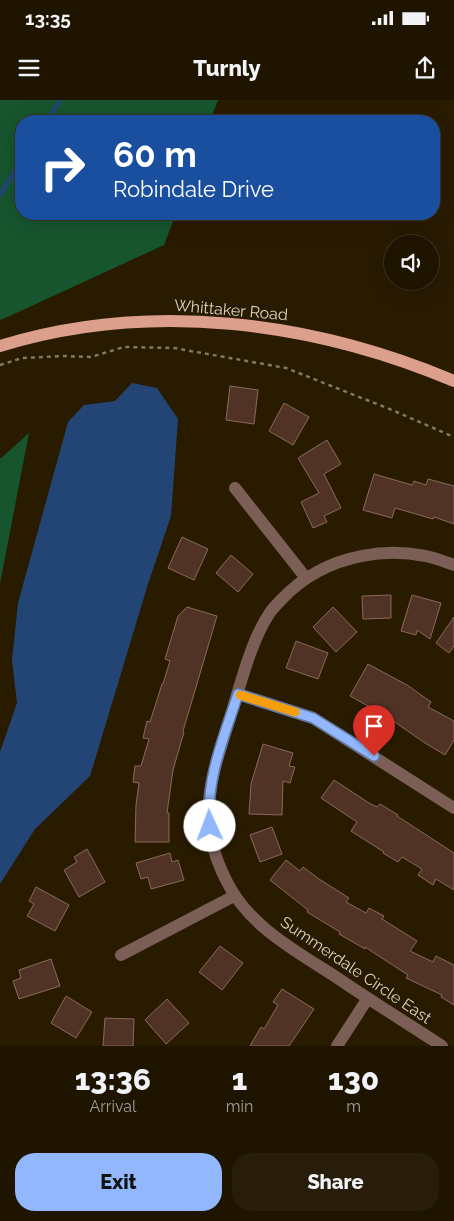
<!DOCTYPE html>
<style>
body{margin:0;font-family:Raleway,sans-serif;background:#271d0a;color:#f1f3f6;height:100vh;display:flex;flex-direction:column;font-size:19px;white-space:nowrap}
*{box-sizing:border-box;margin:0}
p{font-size:16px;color:#a19e99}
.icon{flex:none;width:28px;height:28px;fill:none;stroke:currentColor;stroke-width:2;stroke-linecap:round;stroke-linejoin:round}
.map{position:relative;height:946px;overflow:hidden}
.panel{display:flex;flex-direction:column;background:#1f1400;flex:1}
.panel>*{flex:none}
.hud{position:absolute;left:15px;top:15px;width:425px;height:105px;border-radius:20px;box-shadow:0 5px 20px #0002,0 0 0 1px #3c3322;background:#1a4fa0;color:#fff;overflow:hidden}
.buttons{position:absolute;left:384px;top:135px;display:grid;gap:10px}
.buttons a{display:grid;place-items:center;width:55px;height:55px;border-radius:50%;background:#1f1400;box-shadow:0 5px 20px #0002,0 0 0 1px #3c3322;font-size:25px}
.pin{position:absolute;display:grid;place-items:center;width:42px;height:42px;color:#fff;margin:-51px -21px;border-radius:50% 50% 50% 0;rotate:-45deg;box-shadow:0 0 5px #0007}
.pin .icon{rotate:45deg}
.me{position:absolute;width:55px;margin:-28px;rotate:358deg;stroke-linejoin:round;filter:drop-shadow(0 0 4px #0008)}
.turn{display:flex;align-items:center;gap:18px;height:105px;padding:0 15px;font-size:22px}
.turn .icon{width:65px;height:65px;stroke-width:2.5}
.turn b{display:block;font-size:35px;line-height:42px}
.eta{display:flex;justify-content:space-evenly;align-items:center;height:85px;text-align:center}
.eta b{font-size:30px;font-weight:800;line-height:35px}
.button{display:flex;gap:10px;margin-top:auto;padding:10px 15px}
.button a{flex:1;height:58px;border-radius:20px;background:#92b7fd;color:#111;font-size:20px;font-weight:800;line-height:58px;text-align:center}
.button a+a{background:#271d0a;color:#f1f3f6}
.status{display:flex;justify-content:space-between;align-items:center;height:35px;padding:0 25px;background:#1f1400;direction:ltr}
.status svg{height:14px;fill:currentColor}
header{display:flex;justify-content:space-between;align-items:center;height:65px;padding:0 15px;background:#1f1400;font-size:22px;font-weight:800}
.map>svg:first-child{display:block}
</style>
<div class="status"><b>13:35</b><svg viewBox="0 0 49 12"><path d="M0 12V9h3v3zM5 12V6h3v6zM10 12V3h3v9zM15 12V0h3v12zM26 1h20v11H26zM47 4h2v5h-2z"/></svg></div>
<header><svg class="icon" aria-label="menu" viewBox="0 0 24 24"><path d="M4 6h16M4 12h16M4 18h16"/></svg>Turnly<svg class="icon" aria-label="share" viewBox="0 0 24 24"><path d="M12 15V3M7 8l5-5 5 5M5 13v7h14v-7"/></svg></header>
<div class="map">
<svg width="454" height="946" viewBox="0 0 454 946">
<rect width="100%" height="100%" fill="#291b00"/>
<path fill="#16552e" d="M0 0H218L210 21H21V114H176L164 145 1 220 0 219Z
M29 333 0 484V359Z"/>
<path fill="#234575" d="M132 283 157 288 178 319 171 416 148 484 90 676 35 729 0 784V652L17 603 12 560 18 503 68 322 84 305 115 301Z"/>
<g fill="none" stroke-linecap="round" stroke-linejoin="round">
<path stroke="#234575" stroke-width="4.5" d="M47 21 60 0
M0 95 21 61"/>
</g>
<path fill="#513326" stroke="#8a695b" d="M230 286 258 290 254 324 226 320Z
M284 303 309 317 293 345 269 331Z
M327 340 341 364 324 374 341 408 324 416 327 422 313 428 301 402 319 393 298 358Z
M374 374 412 385 414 381 426 385 428 379 454 386V424L434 417 433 419 395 408 392 418 363 410Z
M182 437 208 449 194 480 168 468Z
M231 455 253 474 238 492 216 473Z
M391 495V518L363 519 362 496Z
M412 495 441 503 430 539 417 530 416 535 401 531Z
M187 507 217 516 183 631 184 632 173 670 167 713H169V742H135L136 705 139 683 133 682 135 666H141L149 639 143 638 147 621 150 622 162 584H163L170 561 165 559 178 516Z
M333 507 357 532 336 552 313 527Z
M454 517V546L449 553 436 543Z
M296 541 328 553 318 579 286 568Z
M368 564 407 585 431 602 428 607 454 621V640L445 655 425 643 386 616 350 596Z
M263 644 293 653 289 666 295 667 290 683 283 681 282 715 249 714 251 684Z
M334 680 369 703 377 707 380 704 398 715 397 716 454 753V790L436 779 433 785 418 775 422 769 402 757 398 762 383 753 384 752 351 731 357 722 321 698Z
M272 727 282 754 260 762 250 735Z
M87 749 105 782 79 797 64 770 77 762 74 757Z
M170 753 172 762 178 760 184 780 151 789 148 777 141 779 136 763Z
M286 760 300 771 303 767 319 779 349 798 346 802 366 813 369 808 384 816 382 819 417 841 410 851 433 862 436 856 454 865V905L441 897 442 895 406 878 408 875 365 847V849L339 834 340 832 307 812 308 810 270 780Z
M36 787 69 805 55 831 27 816 34 804 29 801Z
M220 846 243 863 222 890 199 872Z
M51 859 60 886 19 899 13 881 21 878 19 870Z
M282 889 314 909 289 946H250L261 927 264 929 278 905 273 902Z
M66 896 92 912 76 938 51 923Z
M167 899 189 923 166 944 145 920Z
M105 918 134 919 133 946H103Z"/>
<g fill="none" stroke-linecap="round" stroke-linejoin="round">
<path stroke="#837862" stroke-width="2.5" stroke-dasharray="4 4" stroke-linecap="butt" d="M0 265 22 258 64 256 91 257 124 247 174 248 286 268 392 310 454 337"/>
<path stroke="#7b5e55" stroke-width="12" d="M235 388 306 478
M237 594 313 618 454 708
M121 855 234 796
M337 946 368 898
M442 946C407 923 371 901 336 877 296 851 248 826 226 780 195 719 211 678 230 618 240 586 251 541 269 514 272 509 277 504 281 500 325 453 396 441 454 465"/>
<path stroke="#db9f8b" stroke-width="12" d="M0 246C150 200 312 221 454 281"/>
</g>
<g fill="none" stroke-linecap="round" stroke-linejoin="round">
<defs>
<path id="route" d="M210 726C205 681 224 637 238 594L313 618 374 656"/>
</defs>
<use href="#route" stroke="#5f77a4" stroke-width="12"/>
<use href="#route" stroke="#92b7fd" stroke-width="9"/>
<path stroke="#f59e0b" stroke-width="9" d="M240 595 295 612"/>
</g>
<g text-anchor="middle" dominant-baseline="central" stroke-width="4.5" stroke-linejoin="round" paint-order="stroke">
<g font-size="16" fill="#ded5c5" stroke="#291b00">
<text transform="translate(231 210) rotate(5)">Whittaker Road</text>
<text transform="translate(356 870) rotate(34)">Summerdale Circle East</text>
</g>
</g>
</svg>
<div class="buttons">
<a><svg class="icon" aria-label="sound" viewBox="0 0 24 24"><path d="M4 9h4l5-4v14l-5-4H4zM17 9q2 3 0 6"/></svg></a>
</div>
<div class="pin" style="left:374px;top:656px;background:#d93025"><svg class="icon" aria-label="arrive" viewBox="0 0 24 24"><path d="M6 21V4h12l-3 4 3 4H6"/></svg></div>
<svg class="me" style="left:210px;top:726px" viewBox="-20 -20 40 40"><circle r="19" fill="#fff"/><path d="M0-13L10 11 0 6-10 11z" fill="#92b7fd"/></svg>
<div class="hud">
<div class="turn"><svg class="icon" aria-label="right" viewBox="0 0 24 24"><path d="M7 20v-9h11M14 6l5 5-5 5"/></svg><div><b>60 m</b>Robindale Drive</div></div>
</div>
</div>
<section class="panel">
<div class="eta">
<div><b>13:36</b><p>Arrival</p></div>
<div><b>1</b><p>min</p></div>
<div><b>130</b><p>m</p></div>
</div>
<div class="button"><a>Exit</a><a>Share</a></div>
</section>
